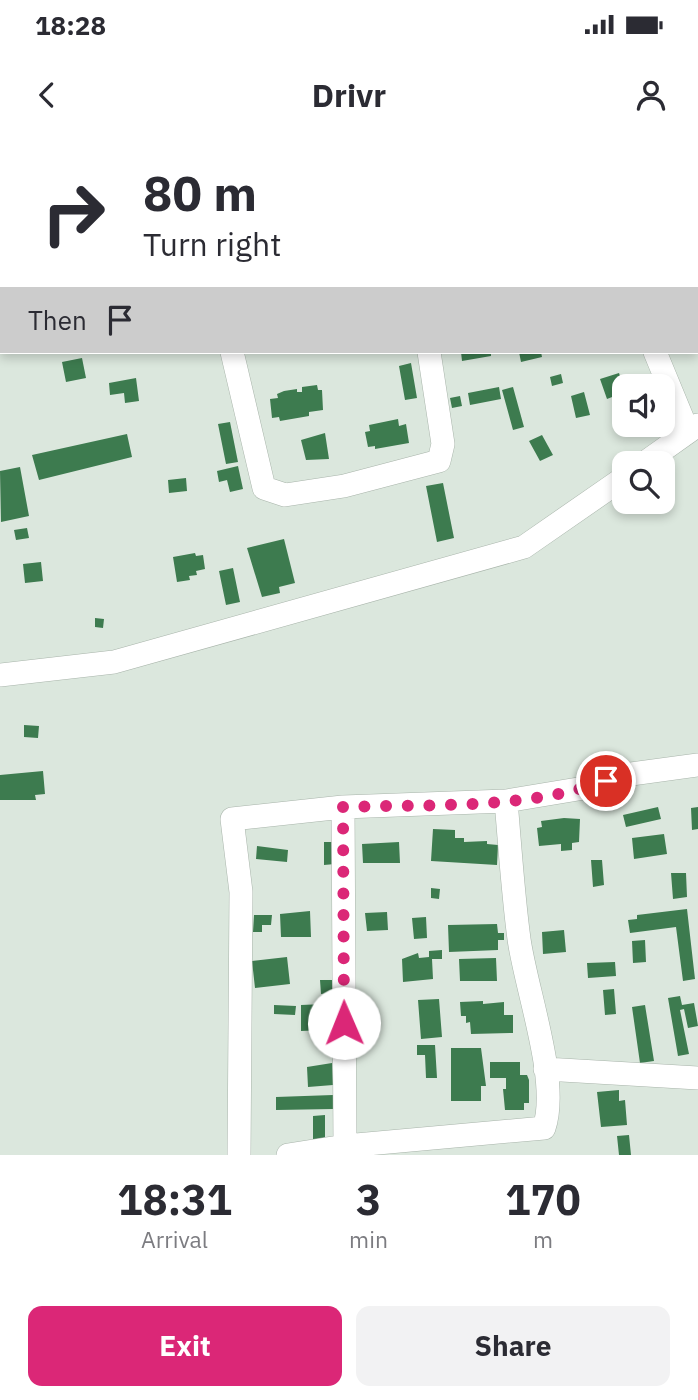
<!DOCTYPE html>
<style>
body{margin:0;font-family:"IBM Plex Sans",sans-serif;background:#f2f2f3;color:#2b2b33;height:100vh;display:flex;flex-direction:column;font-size:26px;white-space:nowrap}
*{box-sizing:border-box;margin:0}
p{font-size:23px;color:#7c7c81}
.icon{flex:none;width:38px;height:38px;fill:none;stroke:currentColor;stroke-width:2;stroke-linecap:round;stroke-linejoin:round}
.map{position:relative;height:1015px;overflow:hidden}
.sheet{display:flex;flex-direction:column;background:#fff;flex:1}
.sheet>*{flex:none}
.guide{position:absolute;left:0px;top:0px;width:698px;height:214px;box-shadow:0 4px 10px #0003;background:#fff;color:#2b2b33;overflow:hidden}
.controls{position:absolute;left:612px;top:234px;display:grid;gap:14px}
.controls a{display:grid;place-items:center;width:63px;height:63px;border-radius:14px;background:#fff;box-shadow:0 4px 10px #0003;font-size:35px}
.pin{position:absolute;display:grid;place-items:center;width:60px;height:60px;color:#fff;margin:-30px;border:4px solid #fff;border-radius:50%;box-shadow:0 2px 7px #0007}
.me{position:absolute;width:77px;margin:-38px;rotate:359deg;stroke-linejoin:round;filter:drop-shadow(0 0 5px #0008)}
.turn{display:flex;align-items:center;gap:24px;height:147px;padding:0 28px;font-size:32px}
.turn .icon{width:91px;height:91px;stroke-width:2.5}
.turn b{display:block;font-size:49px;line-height:60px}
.then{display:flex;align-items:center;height:66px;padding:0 28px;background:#0003;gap:14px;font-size:26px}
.eta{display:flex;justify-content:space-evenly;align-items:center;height:119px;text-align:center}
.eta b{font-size:42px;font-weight:800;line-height:49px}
.cta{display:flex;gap:14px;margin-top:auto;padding:14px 28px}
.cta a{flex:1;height:80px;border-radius:14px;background:#db2777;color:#fff;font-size:28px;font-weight:800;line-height:80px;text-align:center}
.cta a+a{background:#f2f2f3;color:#2b2b33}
.status{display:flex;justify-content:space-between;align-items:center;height:49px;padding:0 35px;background:#fff;direction:ltr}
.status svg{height:19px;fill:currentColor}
header{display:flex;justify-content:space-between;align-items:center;height:91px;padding:0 28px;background:#fff;font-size:32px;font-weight:800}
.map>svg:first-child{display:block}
</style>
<div class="status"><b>18:28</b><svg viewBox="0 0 49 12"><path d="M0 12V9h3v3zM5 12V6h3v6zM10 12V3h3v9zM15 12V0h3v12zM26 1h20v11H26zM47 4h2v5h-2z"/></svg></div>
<header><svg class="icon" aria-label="back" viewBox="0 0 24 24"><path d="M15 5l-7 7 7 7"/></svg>Drivr<svg class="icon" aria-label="person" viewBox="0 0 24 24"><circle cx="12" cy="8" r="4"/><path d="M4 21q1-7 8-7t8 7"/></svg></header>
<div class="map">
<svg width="698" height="1015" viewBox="0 0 698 1015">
<rect width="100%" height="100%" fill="#dbe7dd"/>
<path fill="#3d7b4f" d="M461 212H491V216L462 221Z
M519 212H541L542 217 521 222Z
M82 218 86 238 66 242 62 222Z
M411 223 417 258 405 260 399 226Z
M619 233 625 252 607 259 600 239Z
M561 234 563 243 552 246 550 237Z
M136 238 139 261 125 263 124 253 110 255 109 243Z
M317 245 318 250H322L323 270 309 272V276L280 281 279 277 272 278 270 259 278 258 277 254 284 251 297 249V252H302V247Z
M499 247 501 259 470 265 468 253Z
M513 247 524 287 513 290 502 250Z
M584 252 590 275 576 278 571 256Z
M460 256 462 266 452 268 450 258Z
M398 279 399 286 406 284 409 303 375 309V306L368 307 365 292 370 291 369 285Z
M230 282 238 322 226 324 218 284Z
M325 293 329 319 306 320 301 300Z
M127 294 132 317 39 340 32 315Z
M542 295 553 315 540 321 529 301Z
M238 326 243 349 230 352 227 340 219 342 217 331Z
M20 327 29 376 1 382 0 331Z
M186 338 187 351 169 353 168 340Z
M443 343 454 398 437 402 426 346Z
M27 388 29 398 16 400 14 390Z
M284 399 295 443 279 447 280 453 262 457 247 408Z
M195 413 196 416 203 415 205 429 196 431 197 435 189 436 190 440 177 442 173 417Z
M41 422 43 441 25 443 23 424Z
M233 428 240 462 226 465 219 431Z
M95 478 104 479 103 488 95 487Z
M24 585 39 586 38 598 24 597Z
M43 631 45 654 35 655 36 660H0V635Z
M658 667 661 679 626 687 623 675Z
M698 667V689L692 690 691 668Z
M564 678 580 679 579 702 572 703V710L561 711V704L539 706 537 688 542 687 541 681Z
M433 689 455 690V698H464V702L487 701V704L498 705 497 725 431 721Z
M664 694 667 714 634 719 632 698Z
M324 702H335V724L324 725Z
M399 702 400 723H363L362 704Z
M257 706 288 710 287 722 256 719Z
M591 720H602L604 745 593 747Z
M671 733H686L687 757 673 759Z
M431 748 440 749 439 759 431 758Z
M687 769 695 839 683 841 676 787 630 793 628 780 637 779V775Z
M310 771 311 797H281L280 774Z
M387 772 388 790 367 791 365 773Z
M254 775H272L271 785H262V792H253Z
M426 777 427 798 414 799 412 778Z
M497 784 498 793H504V800H498V810L449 812 448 785Z
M564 790 566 812 543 814 542 792Z
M645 800 646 822 633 823 632 801Z
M442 810V819H432L433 839 403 842 402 819 418 813 419 818 429 817V811Z
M287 817 290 844 255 848 252 821Z
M496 818 497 841H460L459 819Z
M615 822 616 836 588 838 587 823Z
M320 840H335V853L321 854Z
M614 849 616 874 605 875 603 850Z
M680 856 682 865 694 863 698 886 688 888 684 869 680 870 689 914 678 916 668 858Z
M439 859 442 897 421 899 418 860Z
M483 861V864L504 862V875H513V893L471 894 470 882 466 883V876H461L460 862Z
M325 864V890L301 891V865Z
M274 865 296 866 295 875 274 874Z
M645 865 654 921 640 923 632 867Z
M417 905H435L437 938H426L425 915H417Z
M451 908H481L486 946H481V961H451Z
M490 922H520V935H527L529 940V963H524V970H505L503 949H506V938H490Z
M332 923 333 945 308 947 307 927Z
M619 950V961L625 960 627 985 601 987 597 952Z
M333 955V969L276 970V957Z
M325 975V999H313V976Z
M629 995 631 1015H619L617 996Z"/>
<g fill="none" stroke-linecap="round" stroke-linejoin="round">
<defs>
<path id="minor" d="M185 0V2
M544 0 545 2
M663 0 664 2
M287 2 292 0
M696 54 698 57
M0 106 2 105
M232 212 264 348 285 355 344 346 439 321 443 304 429 212
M655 212 688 292
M643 324 698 285
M0 535 114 522 524 407 625 337
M343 667 345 1006
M545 929 698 938
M239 1015 241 752 232 679 343 667 506 661 584 648 624 635 698 625
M288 1015 345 1006 544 988C560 942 526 850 519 799 513 754 510 707 506 661"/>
</defs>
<use href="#minor" stroke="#a8b4aa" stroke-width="24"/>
<use href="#minor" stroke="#fff" stroke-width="23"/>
</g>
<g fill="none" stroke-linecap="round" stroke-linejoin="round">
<path stroke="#db2777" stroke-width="12" stroke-dasharray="0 21.6" d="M344 883 343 667C430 664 523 670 606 641"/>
</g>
</svg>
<div class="controls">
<a><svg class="icon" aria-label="sound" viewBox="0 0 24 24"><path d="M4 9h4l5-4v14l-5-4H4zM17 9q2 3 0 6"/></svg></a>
<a><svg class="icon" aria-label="search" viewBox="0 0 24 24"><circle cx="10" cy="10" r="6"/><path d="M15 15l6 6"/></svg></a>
</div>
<div class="pin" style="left:606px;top:641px;background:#d93025"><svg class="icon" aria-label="arrive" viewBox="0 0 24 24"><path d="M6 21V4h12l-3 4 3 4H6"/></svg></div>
<svg class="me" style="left:344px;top:883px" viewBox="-20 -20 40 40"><circle r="19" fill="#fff"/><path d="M0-13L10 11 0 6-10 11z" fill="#db2777"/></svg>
<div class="guide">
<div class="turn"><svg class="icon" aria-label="right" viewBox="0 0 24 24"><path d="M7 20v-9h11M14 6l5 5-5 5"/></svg><div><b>80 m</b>Turn right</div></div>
<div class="then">Then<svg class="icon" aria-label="arrive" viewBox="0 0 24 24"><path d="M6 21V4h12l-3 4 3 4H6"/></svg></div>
</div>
</div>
<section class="sheet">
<div class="eta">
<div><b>18:31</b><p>Arrival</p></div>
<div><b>3</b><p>min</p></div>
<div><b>170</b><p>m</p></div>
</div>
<div class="cta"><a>Exit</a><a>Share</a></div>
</section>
